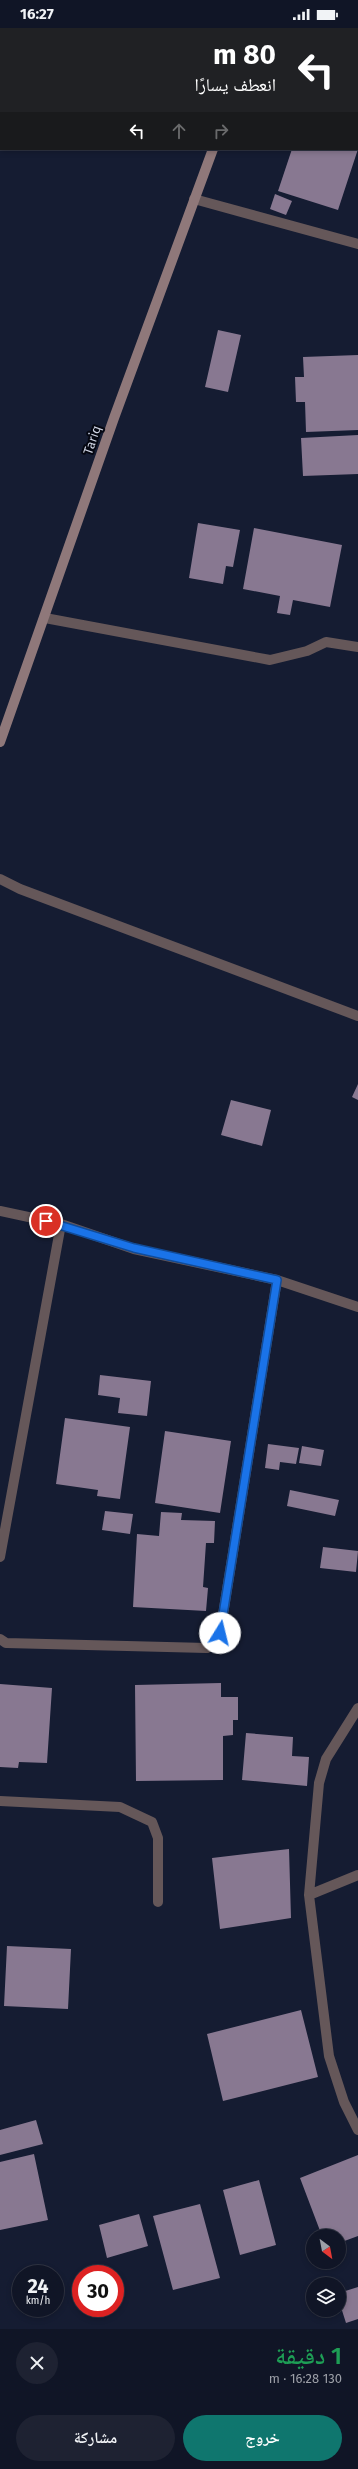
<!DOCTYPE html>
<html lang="ar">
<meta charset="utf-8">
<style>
body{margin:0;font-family:"Fira Sans","Noto Naskh Arabic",sans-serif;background:#1e2232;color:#f1f3f6;direction:rtl;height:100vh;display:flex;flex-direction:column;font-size:15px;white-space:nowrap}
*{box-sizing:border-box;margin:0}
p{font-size:13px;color:#9c9fa7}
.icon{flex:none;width:22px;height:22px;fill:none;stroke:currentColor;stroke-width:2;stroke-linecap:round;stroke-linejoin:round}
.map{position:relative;height:2301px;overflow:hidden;direction:ltr}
.sheet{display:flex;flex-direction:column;background:#101526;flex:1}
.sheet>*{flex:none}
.top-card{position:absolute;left:0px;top:0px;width:358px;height:122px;box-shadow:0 2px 6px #0003,0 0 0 1px #303443;direction:rtl;background:#202124;color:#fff;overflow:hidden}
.needle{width:26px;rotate:148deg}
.buttons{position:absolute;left:306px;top:2201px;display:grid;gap:8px}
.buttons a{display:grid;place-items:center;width:40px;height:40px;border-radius:50%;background:#101526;box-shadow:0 2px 6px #0003,0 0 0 1px #303443;font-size:20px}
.speed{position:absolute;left:12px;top:2237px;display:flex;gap:8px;font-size:20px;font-weight:700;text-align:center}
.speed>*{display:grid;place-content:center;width:52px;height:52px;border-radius:50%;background:#101526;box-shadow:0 2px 6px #0003,0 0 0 1px #303443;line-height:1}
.speed small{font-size:10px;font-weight:400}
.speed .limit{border:6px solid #d22;background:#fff;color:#111}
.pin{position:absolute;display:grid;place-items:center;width:34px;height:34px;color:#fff;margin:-17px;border:2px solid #fff;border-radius:50%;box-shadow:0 1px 4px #0007}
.me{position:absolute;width:44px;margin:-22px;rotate:9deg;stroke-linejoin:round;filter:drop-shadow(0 0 3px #0008)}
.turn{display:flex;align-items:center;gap:14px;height:84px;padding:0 16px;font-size:18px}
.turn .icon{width:52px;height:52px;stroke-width:2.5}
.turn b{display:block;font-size:28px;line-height:34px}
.lanes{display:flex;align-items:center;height:38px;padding:0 16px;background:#0003;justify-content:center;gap:20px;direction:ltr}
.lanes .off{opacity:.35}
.round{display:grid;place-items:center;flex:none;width:42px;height:42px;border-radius:21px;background:#1e2232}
.headline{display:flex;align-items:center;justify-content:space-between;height:68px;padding:0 16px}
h1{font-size:24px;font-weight:600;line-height:30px;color:#1e9e55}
.primary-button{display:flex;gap:8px;margin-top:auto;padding:8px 16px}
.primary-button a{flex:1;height:46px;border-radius:24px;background:#0f766e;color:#fff;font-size:16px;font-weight:600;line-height:46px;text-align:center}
.primary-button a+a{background:#1e2232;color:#f1f3f6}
.status{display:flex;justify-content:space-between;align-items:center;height:28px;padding:0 20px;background:#101526;direction:ltr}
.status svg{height:11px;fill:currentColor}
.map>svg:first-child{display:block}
</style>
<div class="status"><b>16:27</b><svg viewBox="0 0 49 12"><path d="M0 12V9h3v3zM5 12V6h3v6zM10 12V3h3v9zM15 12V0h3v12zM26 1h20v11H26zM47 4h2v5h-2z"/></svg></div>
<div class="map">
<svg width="358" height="2301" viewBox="0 0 358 2301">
<rect width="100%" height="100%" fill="#151c32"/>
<path fill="#887891" d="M292 121H358L338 182 278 163Z
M275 166 292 173 286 187 270 181Z
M218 302 241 307 228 364 205 359Z
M358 327V402L306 404 305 374H296L295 349H304L303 329Z
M358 407V446L303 448 301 410Z
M198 495 240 502 233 539 226 538 223 556 189 550Z
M254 500 342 517 330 579 293 572 290 587 277 585 280 568 243 561Z
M358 1056V1072L352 1069Z
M231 1072 271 1082 262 1118 221 1107Z
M100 1347 151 1353 147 1388 118 1385 120 1370 98 1367Z
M65 1390 130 1399 120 1471 97 1468 98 1462 56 1456Z
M165 1403 231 1413 220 1485 155 1475Z
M268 1416 299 1420 296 1436 280 1434 279 1442 265 1440Z
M302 1418 324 1422 321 1438 299 1435Z
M290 1462 339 1472 335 1488 287 1478Z
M105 1483 133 1486 130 1506 102 1502Z
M161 1484 182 1485 181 1492 215 1493 214 1515H206L203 1559 208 1560 206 1583 133 1579 137 1506 159 1508Z
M323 1519 358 1523 356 1544 320 1540Z
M221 1655V1669H238V1692H233V1707L223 1708V1752L136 1753 135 1657Z
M0 1656 52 1660 47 1735 19 1734 18 1740 0 1739Z
M246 1705 293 1709 292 1728 309 1729 307 1758 242 1752Z
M289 1821 291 1890 220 1901 212 1830Z
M7 1918 71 1921 68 1981 4 1978Z
M301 1982 318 2049 223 2073 207 2006Z
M36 2092 43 2116 0 2127V2102Z
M34 2126 48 2192 0 2202V2134Z
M358 2127V2208L339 2215V2208H322L300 2150Z
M259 2152 276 2217 240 2227 223 2162Z
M200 2176 220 2250 173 2262 153 2188Z
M139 2186 148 2218 107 2230 99 2197Z
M358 2259V2291L346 2295 339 2273V2265Z"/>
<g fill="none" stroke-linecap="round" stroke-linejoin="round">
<path stroke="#655759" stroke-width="10" d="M194 171 358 216
M45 590 270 632 307 623 326 614 358 619
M0 851 20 861 358 988
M0 1183 61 1196 134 1221 277 1252 358 1279
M0 1529 61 1196
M0 1611 6 1615 207 1620 216 1614 220 1605 277 1252
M358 1680 326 1731 319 1755 309 1867 329 2028 344 2074 358 2102
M0 1773 120 1779 152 1794 158 1810V1874
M309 1867 358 1847"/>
<path stroke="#8f787a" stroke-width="10" d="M258 1 259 0
M0 714 114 390 213 121"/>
</g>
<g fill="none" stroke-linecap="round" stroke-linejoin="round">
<defs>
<path id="route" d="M46 1193 134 1220 277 1252 220 1605"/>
</defs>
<use href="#route" stroke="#114b97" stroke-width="10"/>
<use href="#route" stroke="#1a73e8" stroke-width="7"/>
</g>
<g text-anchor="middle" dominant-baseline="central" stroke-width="4" stroke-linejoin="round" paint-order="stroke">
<g font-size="13" fill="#d0d5e4" stroke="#050711">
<text transform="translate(92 412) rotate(-71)">Tariq</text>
</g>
</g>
</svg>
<div class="buttons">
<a><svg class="needle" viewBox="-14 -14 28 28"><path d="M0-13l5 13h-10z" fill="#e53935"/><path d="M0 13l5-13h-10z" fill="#9c9fa7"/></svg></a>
<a><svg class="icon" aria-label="layers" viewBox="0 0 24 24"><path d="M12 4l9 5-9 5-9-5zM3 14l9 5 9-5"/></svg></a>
</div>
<div class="speed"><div>24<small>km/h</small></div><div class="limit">30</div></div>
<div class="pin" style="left:46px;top:1193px;background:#d93025"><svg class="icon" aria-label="arrive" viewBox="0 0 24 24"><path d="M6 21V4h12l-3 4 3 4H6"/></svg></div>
<svg class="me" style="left:220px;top:1605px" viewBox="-20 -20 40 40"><circle r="19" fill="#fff"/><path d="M0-13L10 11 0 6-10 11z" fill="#1a73e8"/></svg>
<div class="top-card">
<div class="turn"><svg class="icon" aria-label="left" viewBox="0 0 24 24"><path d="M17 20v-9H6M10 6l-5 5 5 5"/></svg><div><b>80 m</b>انعطف يسارًا</div></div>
<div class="lanes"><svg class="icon" aria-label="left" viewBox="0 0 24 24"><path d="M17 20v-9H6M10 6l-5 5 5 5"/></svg><svg class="icon off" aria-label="ahead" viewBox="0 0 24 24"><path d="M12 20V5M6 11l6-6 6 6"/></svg><svg class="icon off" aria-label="right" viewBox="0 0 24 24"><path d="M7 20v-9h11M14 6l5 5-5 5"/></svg></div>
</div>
</div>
<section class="sheet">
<div class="headline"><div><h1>1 دقيقة</h1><p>130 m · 16:28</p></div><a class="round"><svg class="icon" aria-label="close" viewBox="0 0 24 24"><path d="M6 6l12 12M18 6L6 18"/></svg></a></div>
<div class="primary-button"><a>خروج</a><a>مشاركة</a></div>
</section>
